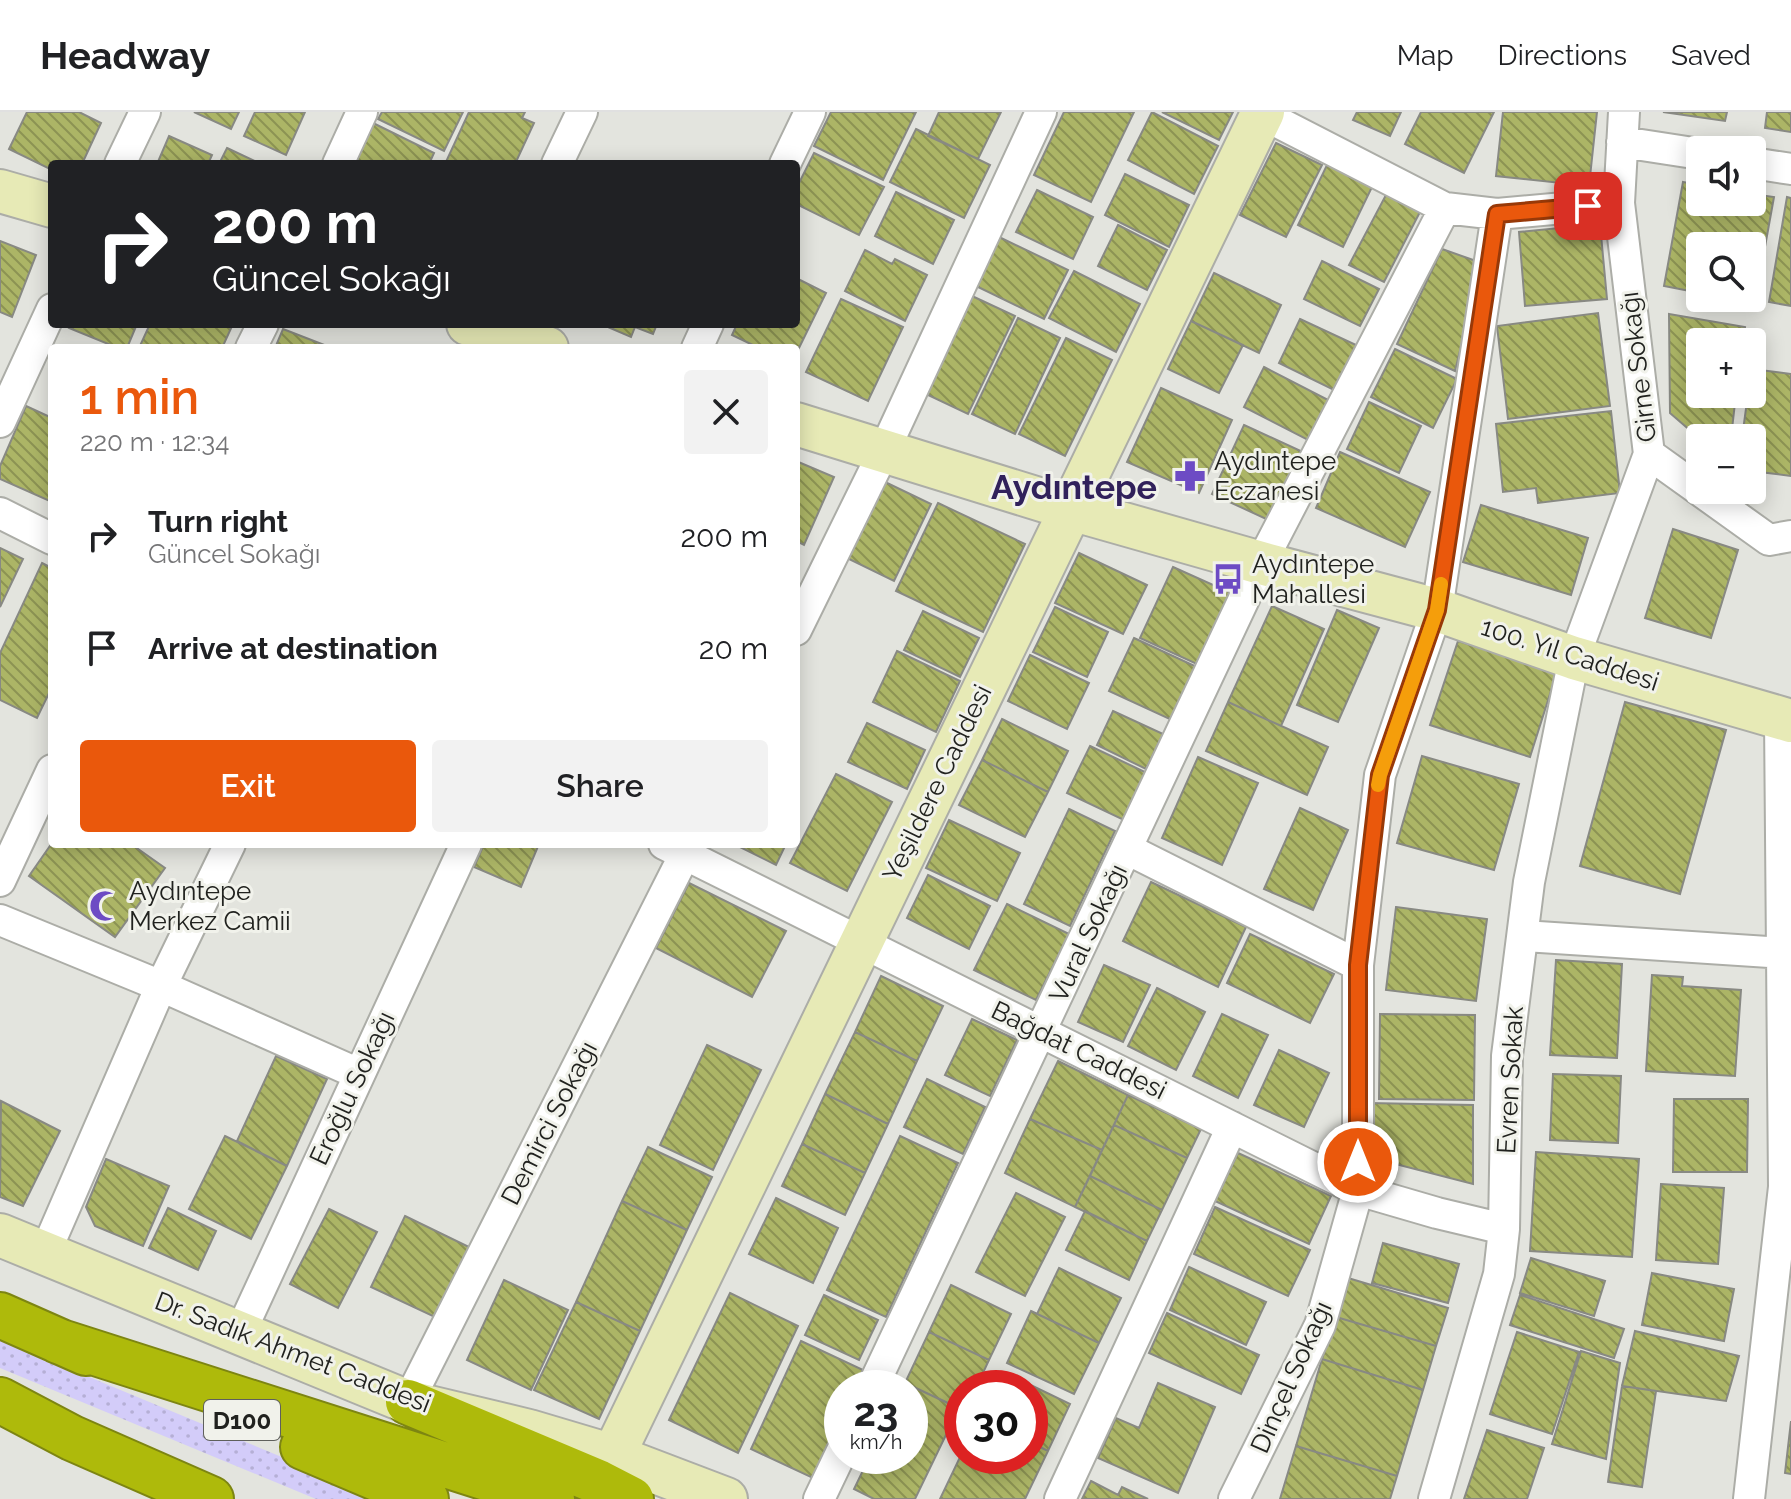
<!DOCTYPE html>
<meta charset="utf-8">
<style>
body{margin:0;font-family:Raleway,sans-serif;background:#f2f2f2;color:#202124;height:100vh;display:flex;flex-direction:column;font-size:30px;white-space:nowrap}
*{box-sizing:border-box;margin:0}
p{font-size:26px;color:#757577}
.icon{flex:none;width:44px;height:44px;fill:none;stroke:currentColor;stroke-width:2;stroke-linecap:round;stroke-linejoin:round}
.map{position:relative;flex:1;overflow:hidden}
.side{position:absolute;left:48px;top:232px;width:752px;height:504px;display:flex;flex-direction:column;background:#fff;border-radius:8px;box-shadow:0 4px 20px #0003}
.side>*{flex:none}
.banner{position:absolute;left:48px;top:48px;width:752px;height:168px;border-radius:8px;box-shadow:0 4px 20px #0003;background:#202124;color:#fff;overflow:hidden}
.fabs{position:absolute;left:1686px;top:24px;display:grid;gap:16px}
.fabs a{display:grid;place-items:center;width:80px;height:80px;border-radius:8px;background:#fff;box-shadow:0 4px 20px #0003;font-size:40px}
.speed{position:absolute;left:824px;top:1258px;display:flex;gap:16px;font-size:40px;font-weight:700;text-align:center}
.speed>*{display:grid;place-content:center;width:104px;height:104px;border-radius:50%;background:#fff;box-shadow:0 4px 20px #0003;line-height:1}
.speed small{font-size:20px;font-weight:400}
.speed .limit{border:12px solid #d22;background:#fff;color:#111}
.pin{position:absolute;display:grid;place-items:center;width:68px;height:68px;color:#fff;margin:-34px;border-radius:16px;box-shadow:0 4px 12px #0006}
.me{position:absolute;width:88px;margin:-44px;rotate:0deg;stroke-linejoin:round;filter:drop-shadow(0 0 6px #0008)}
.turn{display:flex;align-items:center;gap:28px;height:168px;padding:0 32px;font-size:36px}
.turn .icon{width:104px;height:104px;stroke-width:2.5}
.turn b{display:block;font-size:56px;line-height:68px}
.round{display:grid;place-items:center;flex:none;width:84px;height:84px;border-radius:8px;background:#f2f2f2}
.headline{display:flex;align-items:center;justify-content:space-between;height:136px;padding:0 32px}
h1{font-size:48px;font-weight:600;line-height:60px;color:#ea580c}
.primary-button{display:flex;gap:16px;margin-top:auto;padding:16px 32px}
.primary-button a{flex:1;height:92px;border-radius:8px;background:#ea580c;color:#fff;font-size:32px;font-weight:600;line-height:92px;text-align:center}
.primary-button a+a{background:#f2f2f2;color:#202124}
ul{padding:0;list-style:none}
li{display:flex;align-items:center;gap:24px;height:112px;padding:0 32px}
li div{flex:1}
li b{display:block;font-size:30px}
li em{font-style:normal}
header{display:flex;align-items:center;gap:48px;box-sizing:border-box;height:112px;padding:0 40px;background:#fff;border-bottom:2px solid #e0e0e0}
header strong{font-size:38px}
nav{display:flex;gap:44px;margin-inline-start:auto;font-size:28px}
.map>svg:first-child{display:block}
</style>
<header>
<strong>Headway</strong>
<nav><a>Map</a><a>Directions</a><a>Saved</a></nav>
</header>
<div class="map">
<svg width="1791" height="1387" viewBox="0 0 1791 1387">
<defs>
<pattern id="grass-dots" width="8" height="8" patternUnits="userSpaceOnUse" patternTransform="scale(2)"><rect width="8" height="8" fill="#d3ccf9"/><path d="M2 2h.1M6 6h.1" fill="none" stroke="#b5afd5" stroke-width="1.8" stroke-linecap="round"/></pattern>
<pattern id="building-back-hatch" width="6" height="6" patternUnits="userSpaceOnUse" patternTransform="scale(2)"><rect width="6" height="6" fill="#acb566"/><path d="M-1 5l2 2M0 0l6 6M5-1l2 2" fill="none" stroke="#8c9353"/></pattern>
</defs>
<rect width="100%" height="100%" fill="#e3e4de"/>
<path fill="url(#grass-dots)" d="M0 1228 383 1387H316L0 1256Z"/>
<path fill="url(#building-back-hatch)" stroke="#888983" stroke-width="2" d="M27 0H79L101 11 82 52H52V58L9 37Z
M194 0H239L231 17Z
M255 0H305L286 43 244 24Z
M382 0H463L444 39 378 7Z
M469 0H525L522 6 534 11 515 52H445Z
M831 0H916L883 68 814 34Z
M939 0H1001L978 47 928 24Z
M1064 0H1134L1091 90 1034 63Z
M1152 0 1218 34 1194 82 1128 48Z
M1162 0H1233L1219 28Z
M1357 0H1401L1390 24 1353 8Z
M1421 0H1494L1464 61 1405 32Z
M1503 0H1597L1589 74 1496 64Z
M1663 0H1727L1725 9Z
M1767 0H1791V20L1765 16Z
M373 11 434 41 429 52H354Z
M916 17 990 53 964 106 890 70Z
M169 24 212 43 208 52H157Z
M1276 31 1322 53 1286 125 1240 103Z
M227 36 261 52H219Z
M814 41 884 75 859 123 796 92V77Z
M1327 53 1372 75 1343 135 1298 113Z
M1125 62 1189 93 1169 135 1105 103Z
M1683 70 1700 73V90H1752V82L1774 85 1755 190 1730 186H1752V134H1700V181L1664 174Z
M1037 78 1093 105 1073 147 1016 120Z
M896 80 954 108 933 152 875 124Z
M1387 81 1421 98 1384 170 1349 153Z
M1787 85 1791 86V194L1769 190Z
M1600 112 1607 187 1525 194 1519 120Z
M1118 113 1167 138 1147 178 1098 154Z
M999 125 1068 158 1044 207 976 174Z
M0 129 36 143 12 205 0 200Z
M1442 137 1476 149 1471 194 1455 259 1397 232Z
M865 138 892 152 895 147 927 163 905 209 845 179Z
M1322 149 1379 177 1360 214 1304 187Z
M1074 159 1140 192 1116 240 1049 206Z
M1214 161 1281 193 1259 241 1191 209Z
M796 166 826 181 796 242V236H759L732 223 737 212H796Z
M972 184 1015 204 968 302 926 282Z
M841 187 903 215 868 289 806 260Z
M1598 201 1610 294 1508 307 1497 214Z
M1669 202 1745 215 1743 230H1700V282H1736L1731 326 1700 327 1670 301Z
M1018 206 1060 226 1015 322 972 302Z
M1300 207 1356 233 1334 278 1279 251Z
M1191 209 1243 233 1219 281 1168 257Z
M71 212H137L127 236H118L69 216Z
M150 212H233L222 236H139Z
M601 212H657L653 222 635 215 631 225Z
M283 217 332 236H275Z
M1066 226 1112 248 1065 344 1019 322Z
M1395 237 1457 267 1433 316 1371 285Z
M1264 255 1330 289 1310 329 1244 295Z
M1752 257 1791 262V364L1752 359V326H1742L1748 282H1752Z
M1161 276 1232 308 1199 381 1127 350Z
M1369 290 1421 314 1399 361 1347 337Z
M26 294 52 306V390L0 367V354Z
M1611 299 1620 381 1538 391 1536 376 1503 380 1496 312Z
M1244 313 1305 341 1273 410 1212 382Z
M1340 340 1430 380 1405 435 1316 396Z
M796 349 834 365 804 433 796 429Z
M885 370 931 392 894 469 847 446Z
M938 391 1025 432 983 520 896 479Z
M1481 393 1588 426 1571 483 1463 450Z
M1673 417 1738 438 1711 526 1645 506Z
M0 436 23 447 0 495Z
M1079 441 1147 473 1123 522 1055 491Z
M42 451 52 456V575L37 606 0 588V541Z
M1173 455 1231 481 1199 553 1140 526Z
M1272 494 1324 517 1281 614 1228 590Z
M1055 495 1108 520 1087 565 1033 540Z
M1337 498 1379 516 1338 610 1297 593Z
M923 499 979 526 960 565 904 538Z
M1134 526 1199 556 1174 609 1109 579Z
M1458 529 1557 560 1530 645 1430 613Z
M897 539 960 569 936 620 873 590Z
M1030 543 1089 571 1067 617 1008 589Z
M1228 590 1328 635 1307 683 1206 639Z
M1625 590 1726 618 1680 782 1580 754Z
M1113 599 1163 622 1146 657 1097 633Z
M1002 607 1068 639 1048 680 982 648Z
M867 611 925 638 907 677 848 650Z
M1090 634 1149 662 1126 709 1067 681Z
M1422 644 1519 672 1494 758 1397 731Z
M1198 645 1258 671 1222 753 1162 726Z
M982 648 1048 680 1025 725 959 693Z
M836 662 892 690 847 779 790 751Z
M1300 696 1348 718 1313 798 1264 777Z
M1069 697 1115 719 1070 814 1024 792Z
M949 708 1020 741 997 789 926 756Z
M52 731 131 732 165 756 115 825 29 764Z
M484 732H539L521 775 474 755Z
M734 732H786L776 753Z
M928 763 990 794 969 837 907 806Z
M1151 770 1246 815 1218 875 1123 829Z
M689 771 786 819 752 885 656 836Z
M1007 792 1069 822 1036 888 974 858Z
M1396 795 1487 807 1476 889 1386 878Z
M1250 822 1334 862 1310 911 1227 871Z
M1556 848 1622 852 1617 946 1550 943Z
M1104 853 1150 873 1123 930 1078 910Z
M1652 863 1683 865 1682 874 1741 878 1735 964 1646 959Z
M881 864 943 894 917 949 855 920Z
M1157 876 1205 900 1176 958 1128 934Z
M1222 902 1268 923 1238 986 1193 964Z
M1380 902 1475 903 1474 988 1379 987Z
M972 907 1017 928 990 984 945 963Z
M855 920 917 949 888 1012 825 982Z
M707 933 761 958 713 1058 660 1033Z
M1279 938 1329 961 1304 1015 1254 993Z
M276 944 327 967 287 1054 237 1029Z
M1058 949 1128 983 1102 1038 1030 1007Z
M1553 962 1621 964 1618 1031 1550 1028Z
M927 967 985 995 963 1042 904 1015Z
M825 982 888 1012 865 1061 802 1032Z
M1128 983 1201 1017 1187 1046 1114 1013Z
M1674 987H1748L1747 1060H1673Z
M1 989 60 1019 23 1094 0 1085Z
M1368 991 1473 993V1072L1372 1046Z
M1030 1007 1102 1038 1075 1095 1005 1061Z
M1114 1013 1187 1046 1162 1098 1090 1064Z
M225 1024 287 1054 251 1127 189 1097Z
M900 1024 958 1051 886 1205 827 1178Z
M802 1032 865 1061 845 1103 782 1074Z
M648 1035 712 1065 687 1118 622 1089Z
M1536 1040 1639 1047 1632 1145 1530 1139Z
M1238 1041 1331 1084 1309 1132 1215 1089Z
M106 1047 169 1074 143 1134 95 1114 86 1095Z
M1090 1064 1162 1098 1147 1129 1075 1095Z
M1661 1072 1724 1076 1718 1152 1656 1148Z
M1016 1081 1065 1105 1025 1184 976 1160Z
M776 1086 838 1116 813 1171 749 1142Z
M622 1089 687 1118 640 1219 576 1190Z
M1215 1095 1310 1138 1288 1184 1194 1142Z
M168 1096 216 1119 198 1158 149 1136Z
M329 1097 377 1120 338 1196 290 1172Z
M1085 1099 1147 1129 1129 1168 1066 1138Z
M405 1104 471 1136 437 1206 371 1175Z
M1383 1131 1459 1152 1448 1191 1372 1171Z
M1531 1146 1605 1169 1594 1204 1520 1181Z
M1189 1155 1266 1190 1246 1233 1170 1198Z
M1059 1156 1121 1186 1099 1231 1037 1202Z
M1652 1161 1734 1177 1724 1229 1642 1213Z
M1348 1166 1448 1196 1436 1234 1336 1205Z
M504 1168 568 1198 531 1278 467 1248Z
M951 1173 1011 1202 989 1248 929 1220Z
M730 1181 798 1214 738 1341 669 1308Z
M824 1183 878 1208 859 1248 805 1223Z
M1520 1183 1624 1217 1614 1246 1510 1213Z
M576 1190 640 1219 599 1307 534 1278Z
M1031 1199 1099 1231 1074 1282 1007 1251Z
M1167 1201 1259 1243 1241 1282 1149 1241Z
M1336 1205 1436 1234 1423 1278 1322 1247Z
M1635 1219 1739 1244 1726 1289 1622 1274Z
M929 1220 989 1248 976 1276H962V1298L905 1271Z
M1517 1220 1579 1240 1552 1322 1490 1302Z
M801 1229 863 1258 855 1276H842V1303L813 1366 751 1337Z
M1581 1239 1620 1251 1606 1347 1552 1332Z
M1322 1247 1423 1278 1397 1364 1296 1334Z
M1012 1264 1070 1292 1048 1339 1030 1330V1276H1007Z
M905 1271 959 1296 915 1387H874L854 1377 870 1344H910V1276H902Z
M1158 1271 1215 1295 1178 1381 1098 1346 1116 1306 1139 1316Z
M1622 1274 1656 1279 1642 1375 1608 1370Z
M1791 1309V1362L1785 1361Z
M1487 1318 1544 1336 1527 1387H1464Z
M1030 1330 1048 1339 1025 1387H940L962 1341V1344H1030Z
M1296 1334 1397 1364 1390 1387H1280Z
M1091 1369 1118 1383 1122 1375 1148 1387H1082Z"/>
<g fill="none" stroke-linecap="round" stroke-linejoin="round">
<defs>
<path id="street" d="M1262 2 1445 96 1497 102 1619 91
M1622 30 1700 42
M1752 51 1791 57
M120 52 145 0
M338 52 362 0
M557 52 582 0
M785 52 810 0
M251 236 263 212
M697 236 708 212
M0 310 52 197
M1649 342 1769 428 1791 424
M0 401 52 427
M796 518 884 339 1041 0
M664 732 1358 1078 1437 1101 1504 1117
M1127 737 1358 853
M0 769 52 658
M0 808 161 874 359 962
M1523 824 1783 841
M45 1141 161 874 230 732
M240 1221 466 732
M872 1276 1261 451 1445 96
M408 1290 690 732
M819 1387 842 1339
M1060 1387 1232 1015
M1234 1387 1320 1213 1358 1078V853L1380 663 1437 498 1497 102
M1434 1387 1499 1162 1504 1117 1507 944 1529 770 1574 546 1649 342 1619 91 1624 0
M1749 1387 1784 1075 1780 606"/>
<path id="secondary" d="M0 79 52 94
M468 212 547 236
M796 312 1071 397 1261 451 1437 498 1574 546 1791 609
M0 1123 408 1290 529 1319 613 1344 726 1387
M613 1344 1263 0"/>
<path id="highway" d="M0 1203 86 1241
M58 1229 552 1387
M0 1288 72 1326 211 1387
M408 1290 598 1370 631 1387
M303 1335 426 1387"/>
</defs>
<use href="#street" stroke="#acada7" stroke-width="34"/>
<use href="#secondary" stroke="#acada7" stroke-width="46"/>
<use href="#highway" stroke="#7d8512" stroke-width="48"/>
<use href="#street" stroke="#fff" stroke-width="30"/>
<use href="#secondary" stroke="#e7eab6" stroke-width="42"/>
<use href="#highway" stroke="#aeba0b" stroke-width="44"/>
</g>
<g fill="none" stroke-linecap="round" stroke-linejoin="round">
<defs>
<path id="route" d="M1358 1050V853L1380 663 1437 498 1497 102 1588 94"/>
</defs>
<use href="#route" stroke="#983908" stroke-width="20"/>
<use href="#route" stroke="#ea580c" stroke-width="14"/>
<path stroke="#f59e0b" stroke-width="14" d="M1378 673 1380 663 1437 498 1441 472"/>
</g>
<defs>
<symbol id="pharmacy-bare" viewBox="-9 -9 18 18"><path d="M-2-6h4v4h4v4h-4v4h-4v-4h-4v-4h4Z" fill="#6d4bc4" stroke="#f1f2eb" stroke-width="2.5" paint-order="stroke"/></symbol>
<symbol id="bus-bare" viewBox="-9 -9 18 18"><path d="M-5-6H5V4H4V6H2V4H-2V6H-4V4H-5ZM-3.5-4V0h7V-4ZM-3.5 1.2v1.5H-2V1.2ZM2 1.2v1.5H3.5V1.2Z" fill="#6d4bc4" stroke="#f1f2eb" stroke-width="2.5" paint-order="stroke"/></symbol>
<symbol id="mosque-bare" viewBox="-9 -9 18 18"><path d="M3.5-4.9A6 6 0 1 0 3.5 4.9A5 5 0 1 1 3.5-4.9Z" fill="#6d4bc4" stroke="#f1f2eb" stroke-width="2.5" paint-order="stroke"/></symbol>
</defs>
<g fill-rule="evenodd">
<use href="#pharmacy-bare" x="1168" y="342" width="44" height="44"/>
<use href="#bus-bare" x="1206" y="445" width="44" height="44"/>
<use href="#mosque-bare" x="83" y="772" width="44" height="44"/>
</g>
<g text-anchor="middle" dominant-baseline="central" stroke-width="6" stroke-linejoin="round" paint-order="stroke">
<rect fill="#f1f2eb" stroke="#5f605c" stroke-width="2" x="204" y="1288" width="76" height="40" rx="6"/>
<g font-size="24" font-weight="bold" fill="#21221f">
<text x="242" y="1308">D100</text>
</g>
<g font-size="26" fill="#21221f" stroke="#f1f2eb">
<text transform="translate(1638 255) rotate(-97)">Girne Sokağı</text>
<text transform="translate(1570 542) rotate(18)">100. Yıl Caddesi</text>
<text transform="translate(937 671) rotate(-64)">Yeşildere Caddesi</text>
<text transform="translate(1088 821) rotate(-65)">Vural Sokağı</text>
<text transform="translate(1079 938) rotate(26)">Bağdat Caddesi</text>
<text transform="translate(1510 968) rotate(-87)">Evren Sokak</text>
<text transform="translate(352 976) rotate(-65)">Eroğlu Sokağı</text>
<text transform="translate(549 1011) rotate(-63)">Demirci Sokağı</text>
<text transform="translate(293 1240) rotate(21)">Dr. Sadık Ahmet Caddesi</text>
<text transform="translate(1291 1265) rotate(-66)">Dinçel Sokağı</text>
</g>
<g font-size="26" fill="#21221f" stroke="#f1f2eb" text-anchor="start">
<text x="1214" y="349">Aydıntepe<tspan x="1214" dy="30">Eczanesi</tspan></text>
<text x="1252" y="452">Aydıntepe<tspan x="1252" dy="30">Mahallesi</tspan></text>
<text x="129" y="779">Aydıntepe<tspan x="129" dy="30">Merkez Camii</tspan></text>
</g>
<g font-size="34" font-weight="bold" fill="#31215b" stroke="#f1f2eb">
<text x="1074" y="375">Aydıntepe</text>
</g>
</g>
</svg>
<div class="fabs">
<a><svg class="icon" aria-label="sound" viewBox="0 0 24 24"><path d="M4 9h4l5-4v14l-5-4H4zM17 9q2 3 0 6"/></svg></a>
<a><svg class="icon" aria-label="search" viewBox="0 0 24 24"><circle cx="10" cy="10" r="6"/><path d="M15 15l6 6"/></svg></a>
<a>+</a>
<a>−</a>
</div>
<div class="speed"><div>23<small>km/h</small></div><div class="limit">30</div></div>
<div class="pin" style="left:1588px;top:94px;background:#d93025"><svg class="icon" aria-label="arrive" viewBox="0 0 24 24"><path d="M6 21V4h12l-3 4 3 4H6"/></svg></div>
<svg class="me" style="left:1358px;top:1050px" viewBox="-20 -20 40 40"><circle r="17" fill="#ea580c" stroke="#fff" stroke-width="3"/><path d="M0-11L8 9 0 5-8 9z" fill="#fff"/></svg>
<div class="banner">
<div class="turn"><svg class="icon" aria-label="right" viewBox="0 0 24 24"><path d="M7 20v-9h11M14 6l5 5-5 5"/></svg><div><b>200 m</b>Güncel Sokağı</div></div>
</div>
<section class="side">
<div class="headline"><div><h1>1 min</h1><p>220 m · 12:34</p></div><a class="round"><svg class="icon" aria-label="close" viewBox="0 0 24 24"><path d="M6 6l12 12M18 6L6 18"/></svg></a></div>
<ul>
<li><svg class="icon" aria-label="right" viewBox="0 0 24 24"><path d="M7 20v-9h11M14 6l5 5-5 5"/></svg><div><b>Turn right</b><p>Güncel Sokağı</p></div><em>200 m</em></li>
<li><svg class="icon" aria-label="arrive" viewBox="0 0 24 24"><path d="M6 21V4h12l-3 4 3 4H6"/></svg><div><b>Arrive at destination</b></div><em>20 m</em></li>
</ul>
<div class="primary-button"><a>Exit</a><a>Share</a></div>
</section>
</div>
